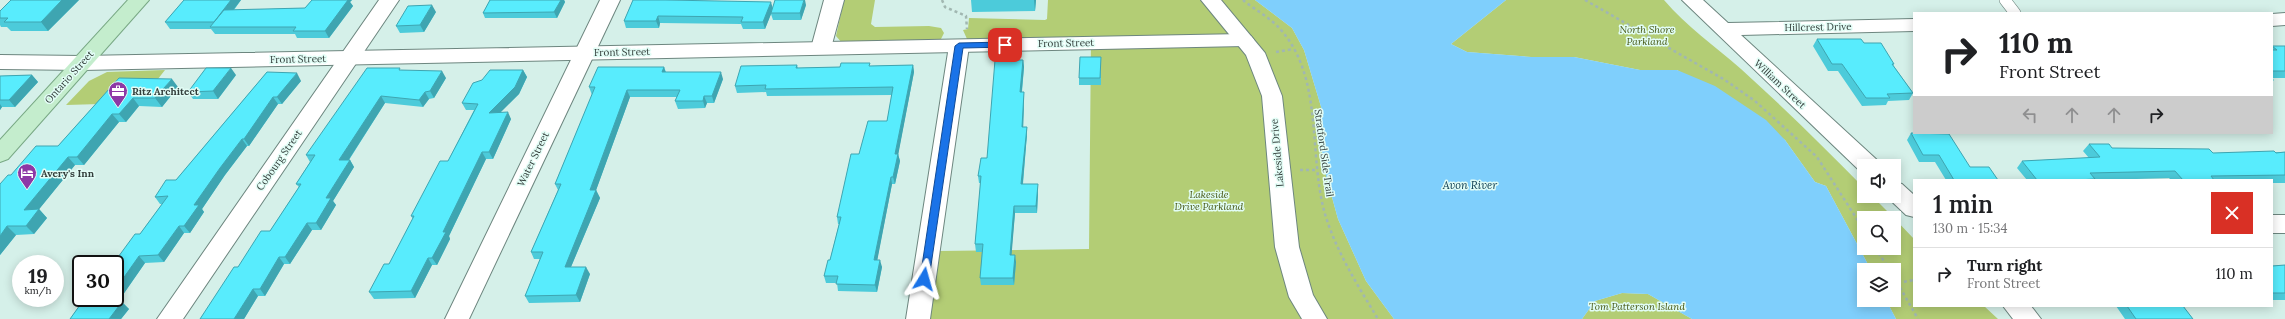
<!DOCTYPE html>
<meta charset="utf-8">
<style>
body{margin:0;font-family:Lora,serif;background:#f6f6f6;color:#202124;height:100vh;display:flex;flex-direction:column;font-size:15px;white-space:nowrap}
*{box-sizing:border-box;margin:0}
p{font-size:13px;color:#757577}
.icon{flex:none;width:22px;height:22px;fill:none;stroke:currentColor;stroke-width:2;stroke-linecap:round;stroke-linejoin:round}
.map{position:relative;flex:1;overflow:hidden}
.drawer{position:absolute;left:1913px;top:179px;width:360px;height:128px;display:flex;flex-direction:column;background:#fff;border-radius:0px;box-shadow:0 2px 10px #0003}
.drawer>*{flex:none}
.banner{position:absolute;left:1913px;top:12px;width:360px;height:122px;border-radius:0px;box-shadow:0 2px 10px #0003;background:#fff;color:#202124;overflow:hidden}
.controls{position:absolute;left:1857px;top:159px;display:grid;gap:8px}
.controls a{display:grid;place-items:center;width:44px;height:44px;border-radius:0px;background:#fff;box-shadow:0 2px 10px #0003;font-size:20px}
.speed{position:absolute;left:12px;top:255px;display:flex;gap:8px;font-size:20px;font-weight:700;text-align:center}
.speed>*{display:grid;place-content:center;width:52px;height:52px;border-radius:50%;background:#fff;box-shadow:0 2px 10px #0003;line-height:1}
.speed small{font-size:10px;font-weight:400}
.speed .limit{border:2px solid #111;border-radius:6px;background:#fff;color:#111}
.pin{position:absolute;display:grid;place-items:center;width:34px;height:34px;color:#fff;margin:-17px;border-radius:8px;box-shadow:0 2px 6px #0006}
.me{position:absolute;width:44px;margin:-22px;rotate:8deg;stroke-linejoin:round;filter:drop-shadow(0 0 3px #0008)}
.turn{display:flex;align-items:center;gap:14px;height:84px;padding:0 20px;font-size:18px}
.turn .icon{width:52px;height:52px;stroke-width:2.5}
.turn b{display:block;font-size:28px;line-height:34px}
.lanes{display:flex;align-items:center;height:38px;padding:0 20px;background:#0003;justify-content:center;gap:20px;direction:ltr}
.lanes .off{opacity:.35}
.round{display:grid;place-items:center;flex:none;width:42px;height:42px;border-radius:0px;background:#f6f6f6}
.summary{display:flex;align-items:center;justify-content:space-between;height:68px;padding:0 20px}
h1{font-size:24px;font-weight:600;line-height:30px}
ul{padding:0;list-style:none}
li{display:flex;align-items:center;gap:12px;height:52px;padding:0 20px;border-top:1px solid #e0e0e0}
li div{flex:1}
li b{display:block;font-size:15px}
li em{font-style:normal}
.map>svg:first-child{display:block}
</style>
<div class="map">
<svg width="2285" height="319" viewBox="0 0 2285 319">
<rect width="100%" height="100%" fill="#d5f0e9"/>
<path fill="#b3cd75" d="M844 0H875L871 24 875 27 929 26 941 28 944 33 940 41 842 43 836 36Z
M1048 0H1255L1292 28 1304 50 1322 110V161L1338 219 1366 281 1394 319H930L940 251 1089 249 1091 38 967 39 963 30 968 29 969 18 1045 20 1047 19Z
M1506 0H1664C1686 26 1715 46 1741 69 1783 107 1824 147 1864 188V196H1872L1894 218H1864V248H1894V218L1914 239V306H1984L1998 319H1896L1886 300H1894V270H1871L1826 186 1815 182 1785 140 1677 70H1640L1574 57H1531L1467 52 1451 44Z
M165 70 154 84 100 104 66 105 89 81 107 72Z
M1622 293 1648 294 1692 319H1582L1595 301Z"/>
<path fill="#7fcffc" d="M1255 0H1506L1451 44 1467 52 1531 57H1574L1640 70H1677L1715 86 1766 120 1785 140 1815 182 1826 186 1871 270H1864V300H1886L1896 319H1692L1648 294 1622 293 1595 301 1582 319H1394L1366 281 1338 219 1322 161V110L1304 50 1292 28Z"/>
<g fill="none" stroke-linecap="round" stroke-linejoin="round">
<defs>
<path id="service" d="M2005 0 2015 13"/>
<path id="minor" d="M379 0H399L183 319H157Z
M600 0H620L469 319H445Z
M824 0H844L831 48 828 53 821 54 814 53 811 48Z
M1201 0H1221L1265 53 1282 96 1299 247 1313 295 1327 319H1302L1289 297 1275 247 1262 96 1246 55Z
M1682 0H1703L1728 23 1914 19V31L1741 35 1877 160 1880 166H1864V172H1861Z
M2285 13V25L2272 26V14Z
M959 40 966 41 969 46 930 319H906L949 46 952 41Z
M1894 182 1902 184 1914 195V217L1906 215 1886 196H1894Z
M2272 215H2285V233H2272Z
M2003 306H2031L2041 319H2013Z"/>
<path id="tertiary" d="M1244 34 1251 36 1254 40 1251 44 1244 46 82 70 0 69V55L82 56Z"/>
<path id="primary" d="M128 0H149L8 159 0 162V140Z"/>
</defs>
<use href="#service" stroke="#6d867f" stroke-width="12"/>
<use href="#minor" stroke="#6d867f" stroke-width="2"/>
<use href="#tertiary" stroke="#6d867f" stroke-width="2"/>
<use href="#primary" stroke="#78a884" stroke-width="2"/>
<path stroke="#a1b7b1" stroke-width="2.5" stroke-dasharray="3 3" stroke-linecap="butt" d="M942 0 945 7 966 16 967 29
M1243 0C1255 10 1271 18 1281 30 1324 79 1308 155 1325 214 1336 251 1358 286 1378 319
M1585 0 1725 80 1755 101 1817 157 1864 230
M1276 52 1293 49
M1300 170H1317
M1875 248 1890 270
M1894 277 1918 319
M1898 283 1914 280"/>
<use href="#service" stroke="#fff" stroke-width="11"/>
<use href="#minor" fill="#fff" fill-rule="evenodd"/>
<use href="#tertiary" fill="#fff" fill-rule="evenodd"/>
<use href="#primary" fill="#c4edcd" fill-rule="evenodd"/>
</g>
<path fill="#4ccbda" d="M79 0 48 31H11L7 27H1L0 25V11Z
M184 0H241L234 10 305 8 312 0H352L350 2 353 6 329 38H297L295 34H215L211 29H170L165 22Z
M490 0H564L565 2 557 18H485L483 13Z
M633 0H670V1L772 8 806 5 801 20H773L771 14 765 29H743L741 24 660 23 659 28H626L624 21Z
M971 0H1036L1035 11 972 12Z
M436 12 424 32 400 33 396 26Z
M1817 39 1864 43 1894 64 1893 65 1913 93 1909 100 1888 101 1886 105 1862 106 1838 71H1828L1813 46Z
M2272 46H2285V78H2272L2274 80 2272 82Z
M1101 57V85H1079V78Z
M1023 60 1024 67 1022 92 1024 99 1023 127H1027V134L1023 184 1038 192 1037 213H1015L1011 255 1016 262 1014 285H981L980 278 982 252H976L975 244 981 183H979L978 176 987 158Z
M797 65 798 68 840 67 871 66 913 65 914 72 898 154 900 161 895 184H892L877 260 882 267 877 292 838 291 837 283H826L824 276 830 260 839 224H838L837 217 859 154 887 121 892 95 767 96 766 92 737 93 735 86Z
M664 67 666 72 723 79 714 103H707L705 108 678 109 675 101 677 97H630L596 190 600 198 571 267 590 274 580 302 529 303 525 296 540 259H534L531 252 558 190 555 184 592 95 589 87Z
M402 70 446 78 434 98 429 99 423 107 385 103 349 160H350L354 167 333 201 336 205 321 230H312L290 264H284L265 296H258L244 319H200L238 267 270 231 299 187 296 184 310 162 306 155Z
M523 70 527 77 519 94 500 112 511 119 493 159H486L449 236 450 239 437 265H432L415 298 374 299 369 292 389 264 413 219 411 216 448 161 474 110H466L462 103Z
M267 72 301 81 282 104H278L249 146H247L225 175 202 209 204 212 190 233H184L164 262 145 263 118 302H122L129 309 121 319H70L85 298H81H115L140 234 162 204H160L155 197 176 180Z
M32 75 38 82 15 107H2L0 110V76Z
M236 75 218 99H193L188 92Z
M119 78 178 87 162 107 139 106 126 122H119L84 165H75L39 209 47 218 34 234 16 235 0 255V184L11 175 58 146Z
M1911 133 1970 167 1998 180H1946L1935 162H1919L1907 140Z
M2089 144 2112 148 2213 153 2285 152V183H2272V180H2171L2169 178 2104 180H2027L2017 168 2022 161 2089 158 2083 151Z
M2285 265V300H2272V266Z
M81 283V298L75 291Z
M2116 306H2183L2193 319H2125Z"/>
<path fill="#3ea5b1" d="M62 0H79L48 31 41 22Z
M231 0H241L220 27 214 22Z
M344 0H352L350 2 353 6 329 38 325 31Z
M561 0H564L565 2 557 18 554 12Z
M804 0H805L806 5 801 20 800 13Z
M1034 0H1036L1035 11Z
M771 2 773 9 765 29 763 22Z
M432 5 436 12 424 32 420 25Z
M658 16 660 23 659 28 656 21Z
M1023 60 1024 67 1021 99 1020 92Z
M913 65 914 72 897 161 895 154Z
M664 67 666 74 662 72Z
M231 68 236 75 218 99 213 91Z
M523 70 527 77 519 94 493 120 489 113Z
M442 71 446 78 434 98 430 91Z
M721 72 723 79 714 103 712 96Z
M297 73 301 81 282 104 277 97Z
M32 75 38 82 15 107 9 100Z
M172 79 178 87 162 107 155 98Z
M627 90 630 97 594 196 596 190 600 198 568 274 565 267 590 190Z
M425 92 429 99 423 107 419 100Z
M1024 92V99L1023 134 1022 127Z
M381 96 385 103 344 167 339 160Z
M704 96 707 103 705 108 703 101Z
M273 97 278 104 249 146 244 139Z
M133 98 139 106 126 122 119 114Z
M0 104 2 107 0 110Z
M508 112 511 119 493 159 489 152Z
M112 114 119 122 84 165 77 157Z
M1027 127V134L1022 192 1021 184Z
M242 139 247 146 225 175 202 209 204 212 190 233 184 226 194 205 220 168Z
M482 152 486 159 449 236 450 239 437 265 432 258 443 232Z
M898 154 900 161 895 184 893 177Z
M68 157 75 165 32 218 24 210Z
M350 160 354 167 333 201 336 205 321 230 316 223 326 198Z
M891 177 892 184 876 267 874 260Z
M1038 184V192L1037 213 1036 206Z
M1014 206 1015 213 1011 262 1010 255Z
M39 209 47 218 34 234 26 226Z
M307 223 312 230 290 264 285 257Z
M7 226 16 235 0 255V236Z
M179 226 184 233 164 262 158 255Z
M1015 255 1016 262 1014 285 1013 278Z
M139 256 145 263 113 309 107 302 110 298H115V290Z
M279 257 284 264 265 296 260 289Z
M428 258 432 265 415 298 411 291Z
M880 260 882 267 877 292 875 285Z
M586 267 590 274 580 302 576 295Z
M253 289 258 296 244 319H234Z
M122 302 129 309 121 319H109Z"/>
<path fill="#58ecfd" stroke="#3ea5b1" d="M11 0H62L41 22H4L8 18H0V11Z
M184 0H231L214 22H165Z
M312 0H348L325 31H293L296 27H210L224 10 305 8Z
M490 0H561L554 12 483 13Z
M633 0H666L771 2 763 22H741L743 17 658 16 656 21H624Z
M775 0H804L800 13H771Z
M432 5 420 25 396 26 408 6Z
M1817 39H1861L1864 43H1881L1894 64H1892L1913 93 1887 94 1890 98H1866L1842 64H1832Z
M2272 46H2285V71H2272V50H2277Z
M1080 57H1101L1100 78H1079Z
M995 60H1023L1020 92H1024L1022 127H1027L1021 184H1038L1036 206H1014L1010 255H1015L1013 278H980L983 244H975L981 176H978L981 158H987Z
M841 63H870L869 66 913 65 895 154H898L893 177H891L874 260H880L875 285 836 284 838 276H824L828 260H830L841 217H837L851 154H859L868 121H887L893 87 765 89 766 85 735 86 741 66 797 65 796 68 840 67Z
M598 67H664L662 72H721L712 96H704L703 101H675L680 90H627L590 190H596L565 267H586L576 295 525 296 543 252H531L561 184H555L595 87H589Z
M206 68H231L213 91 188 92Z
M367 68H400L399 70 442 71 430 91 425 92 419 100 381 96 339 160H350L326 198H331L316 223H307L285 257H279L260 289H253L234 319H200L234 267H238L261 231H270L301 184H296L315 155H306Z
M490 70H523L515 87 489 113 508 112 489 152H482L443 232H446L432 258H428L411 291 369 292 384 264H389L414 216H411L440 161H448L478 104 462 103 473 83 482 80Z
M267 72 297 73 277 97H273L244 139H242L220 168 194 205H199L184 226H179L158 255 139 256 115 290V264H113L135 234H140L168 196 155 197 166 180H176Z
M32 75 9 100H0V76Z
M119 78 172 79 155 98H133L119 114H112L77 157H68L24 210 39 209 26 226H7L0 236V184L8 175H11L36 146H58Z
M1911 133 1949 134 1970 167H1989L1998 180H1954L1939 155H1923Z
M2089 144H2109L2112 148 2209 149 2213 153 2274 151 2276 153 2285 152V175L2211 176 2214 180H2183L2175 171 2090 173 2095 179 2077 180H2037L2022 161 2100 157Z
M2285 265V293H2272V266Z
M81 283V291H75Z
M85 298H110L107 302H122L109 319H70Z
M2127 306H2183L2193 319H2136Z"/>
<path fill="#1a73e8" stroke="#114b97" d="M1005 42 1009 45 1008 47 963 48 929 279 924 283 921 281 920 279 955 46 959 43Z"/>
<defs>
<symbol id="office-pin" viewBox="-11 -11 22 30"><path d="M0 17L-7.5 6A9.5 9.5 0 1 1 7.5 6Z" fill="#8d38a6" stroke="#e2fdf6"/><path d="M-6-3h4V-5.5h4V-3h4V5H-6ZM-1-4.5V-3h2v-1.5ZM-6 0V1H6V0Z" fill="#fff"/></symbol>
<symbol id="hotel-pin" viewBox="-11 -11 22 30"><path d="M0 17L-7.5 6A9.5 9.5 0 1 1 7.5 6Z" fill="#8d38a6" stroke="#e2fdf6"/><path d="M-6-4.5h1.5V1H6V5H4.5V3h-9V5H-6ZM-4 0a1.8 1.8 0 1 1 3.6 0ZM.5 0V-2.5h3Q6-2.5 6 0Z" fill="#fff"/></symbol>
</defs>
<g fill-rule="evenodd">
<use href="#office-pin" x="107" y="80" width="22" height="30"/>
<use href="#hotel-pin" x="16" y="162" width="22" height="30"/>
</g>
<g text-anchor="middle" dominant-baseline="central" stroke-width="3" stroke-linejoin="round" paint-order="stroke">
<g font-size="10" fill="#333e3b" stroke="#e2fdf6">
<text transform="translate(1818 27) rotate(-1)">Hillcrest Drive</text>
<text transform="translate(1066 43) rotate(-1)">Front Street</text>
<text transform="translate(622 52) rotate(-1)">Front Street</text>
<text transform="translate(298 59) rotate(-1)">Front Street</text>
<text transform="translate(69 77) rotate(-48)">Ontario Street</text>
<text transform="translate(1780 84) rotate(43)">William Street</text>
<text transform="translate(1277 153) rotate(-95)">Lakeside Drive</text>
<text transform="translate(1324 153) rotate(82)">Stratford Side Trail</text>
<text transform="translate(533 159) rotate(-64)">Water Street</text>
<text transform="translate(279 160) rotate(-55)">Cobourg Street</text>
</g>
<g font-size="10" font-style="italic" fill="#475814" stroke="#e2fdf6">
<text x="1647" y="29">North Shore<tspan x="1647" dy="12">Parkland</tspan></text>
<text x="1209" y="194">Lakeside<tspan x="1209" dy="12">Drive Parkland</tspan></text>
<text x="1637" y="306">Tom Patterson Island</text>
</g>
<g font-size="10" font-weight="bold" fill="#333e3b" stroke="#e2fdf6" text-anchor="start">
<text x="132" y="91">Ritz Architect</text>
<text x="41" y="173">Avery's Inn</text>
</g>
<g font-size="11" font-style="italic" fill="#08384e" stroke="#e2fdf6">
<text x="1470" y="185">Avon River</text>
</g>
</g>
</svg>
<div class="controls">
<a><svg class="icon" aria-label="sound" viewBox="0 0 24 24"><path d="M4 9h4l5-4v14l-5-4H4zM17 9q2 3 0 6"/></svg></a>
<a><svg class="icon" aria-label="search" viewBox="0 0 24 24"><circle cx="10" cy="10" r="6"/><path d="M15 15l6 6"/></svg></a>
<a><svg class="icon" aria-label="layers" viewBox="0 0 24 24"><path d="M12 4l9 5-9 5-9-5zM3 14l9 5 9-5"/></svg></a>
</div>
<div class="speed"><div>19<small>km/h</small></div><div class="limit">30</div></div>
<div class="pin" style="left:1005px;top:45px;background:#d93025"><svg class="icon" aria-label="arrive" viewBox="0 0 24 24"><path d="M6 21V4h12l-3 4 3 4H6"/></svg></div>
<svg class="me" style="left:924px;top:279px" viewBox="-20 -20 40 40"><path d="M0-17L14 15 0 8-14 15z" fill="#1a73e8" stroke="#fff" stroke-width="4"/></svg>
<div class="banner">
<div class="turn"><svg class="icon" aria-label="right" viewBox="0 0 24 24"><path d="M7 20v-9h11M14 6l5 5-5 5"/></svg><div><b>110 m</b>Front Street</div></div>
<div class="lanes"><svg class="icon off" aria-label="left" viewBox="0 0 24 24"><path d="M17 20v-9H6M10 6l-5 5 5 5"/></svg><svg class="icon off" aria-label="ahead" viewBox="0 0 24 24"><path d="M12 20V5M6 11l6-6 6 6"/></svg><svg class="icon off" aria-label="ahead" viewBox="0 0 24 24"><path d="M12 20V5M6 11l6-6 6 6"/></svg><svg class="icon" aria-label="right" viewBox="0 0 24 24"><path d="M7 20v-9h11M14 6l5 5-5 5"/></svg></div>
</div>
<section class="drawer">
<div class="summary"><div><h1>1 min</h1><p>130 m · 15:34</p></div><a class="round" style="background:#d93025;color:#fff"><svg class="icon" aria-label="close" viewBox="0 0 24 24"><path d="M6 6l12 12M18 6L6 18"/></svg></a></div>
<ul>
<li><svg class="icon" aria-label="right" viewBox="0 0 24 24"><path d="M7 20v-9h11M14 6l5 5-5 5"/></svg><div><b>Turn right</b><p>Front Street</p></div><em>110 m</em></li>
</ul>
</section>
</div>
